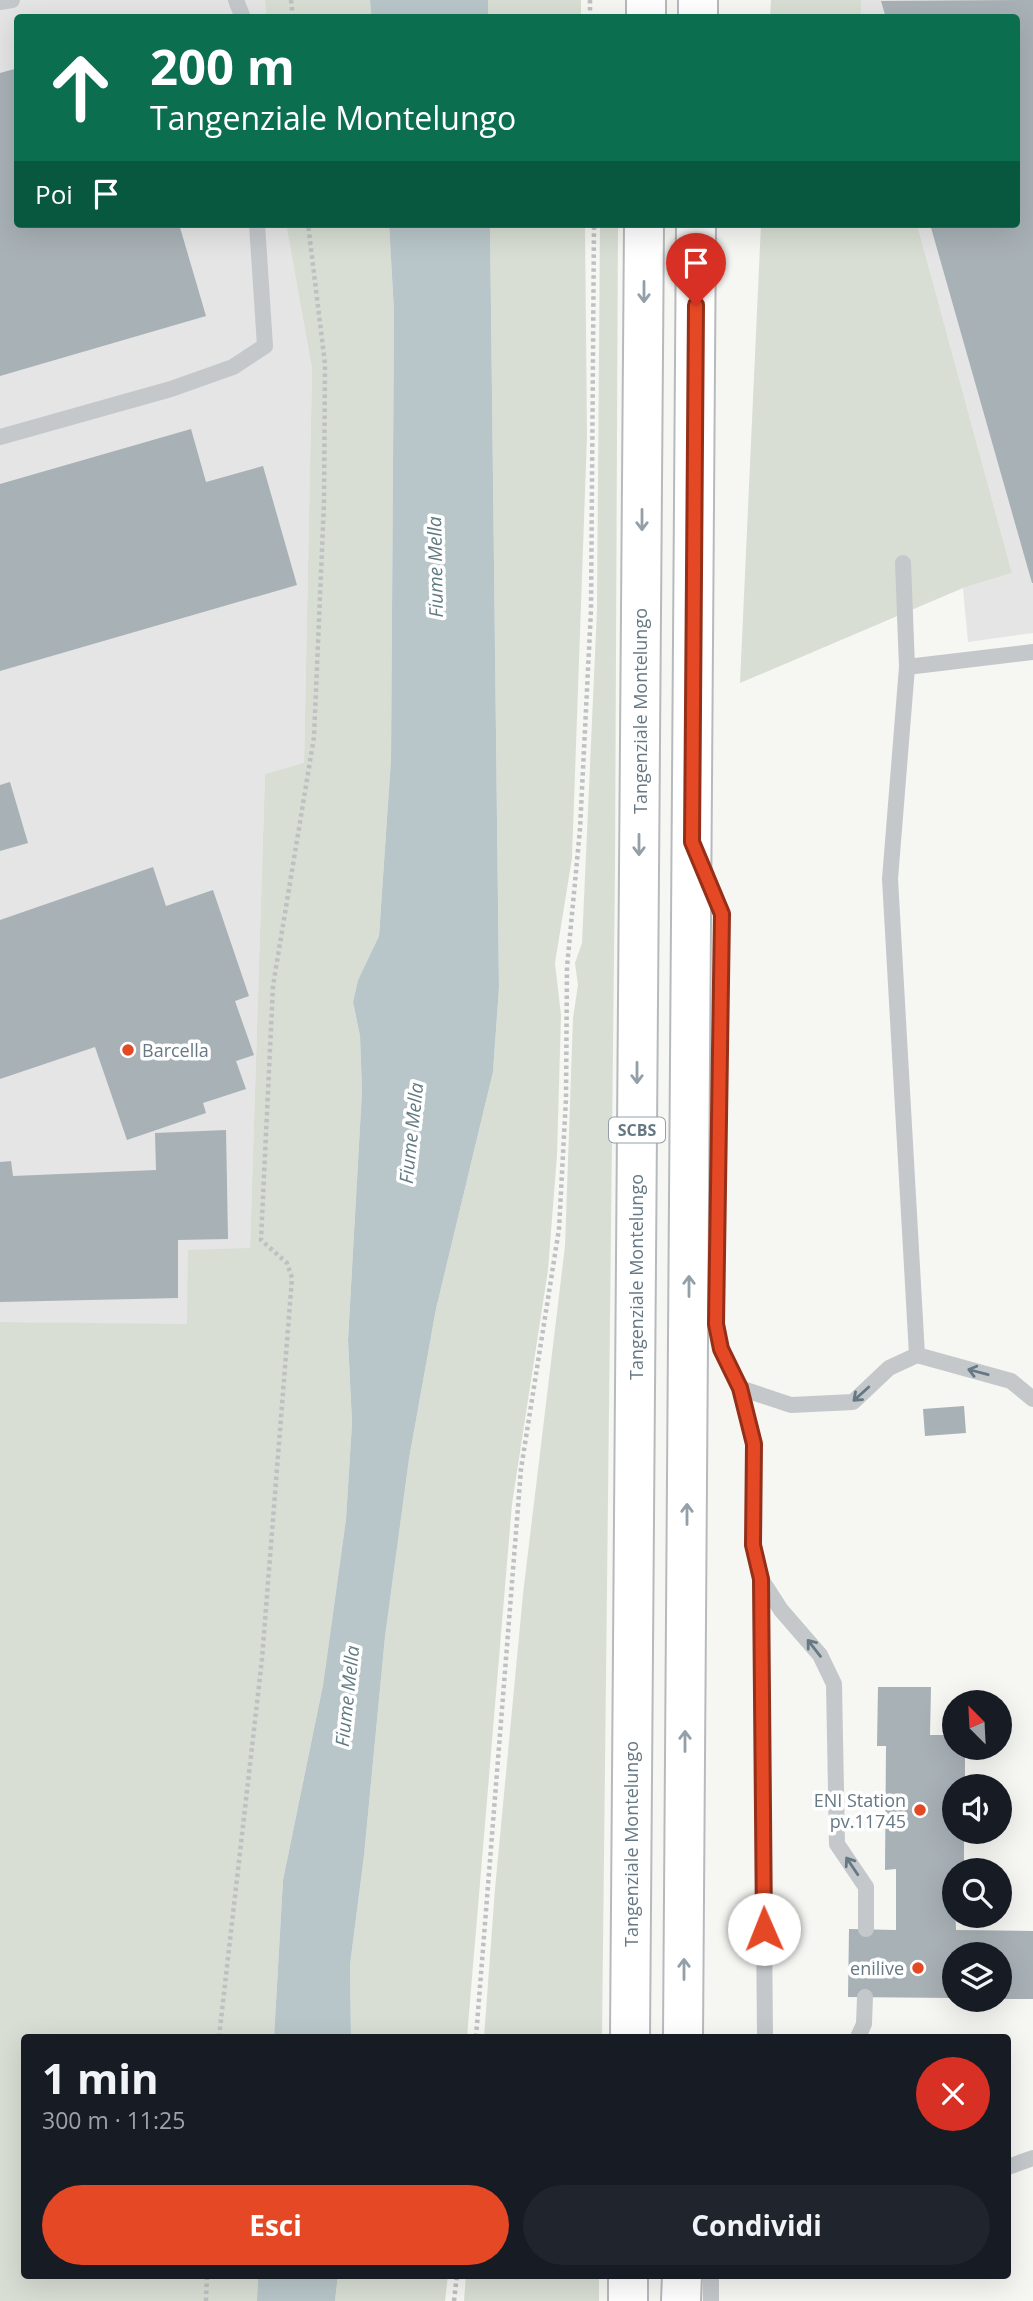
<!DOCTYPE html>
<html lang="it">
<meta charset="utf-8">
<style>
body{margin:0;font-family:"Open Sans",sans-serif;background:#20242c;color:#f1f3f6;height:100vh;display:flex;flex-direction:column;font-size:26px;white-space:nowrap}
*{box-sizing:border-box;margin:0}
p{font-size:23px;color:#9ea1a6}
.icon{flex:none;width:38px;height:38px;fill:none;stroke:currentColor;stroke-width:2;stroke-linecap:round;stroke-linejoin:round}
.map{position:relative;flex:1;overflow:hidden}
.side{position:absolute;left:21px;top:2034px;width:990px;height:245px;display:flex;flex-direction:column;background:#171b24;border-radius:7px;box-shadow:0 7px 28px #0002}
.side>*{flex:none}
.hud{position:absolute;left:14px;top:14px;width:1006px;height:214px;border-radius:7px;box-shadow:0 7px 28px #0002;background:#0b6e4f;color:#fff;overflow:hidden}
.needle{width:46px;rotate:336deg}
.buttons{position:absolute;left:942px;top:1690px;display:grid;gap:14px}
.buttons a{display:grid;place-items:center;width:70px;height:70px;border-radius:50%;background:#171b24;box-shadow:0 7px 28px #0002;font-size:35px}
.pin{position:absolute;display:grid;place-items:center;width:60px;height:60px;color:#fff;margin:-72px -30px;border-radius:50% 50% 50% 0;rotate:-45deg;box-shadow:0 0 7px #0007}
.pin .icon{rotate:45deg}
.me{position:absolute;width:77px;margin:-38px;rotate:359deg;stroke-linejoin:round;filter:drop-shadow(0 0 5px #0008)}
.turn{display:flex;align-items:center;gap:24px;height:147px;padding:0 21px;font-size:32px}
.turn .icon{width:91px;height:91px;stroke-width:2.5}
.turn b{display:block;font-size:49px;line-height:60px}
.then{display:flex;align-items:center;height:66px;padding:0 21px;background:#0003;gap:14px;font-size:26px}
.round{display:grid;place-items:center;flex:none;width:74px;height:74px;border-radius:37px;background:#20242c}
.overview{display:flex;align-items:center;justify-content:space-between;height:119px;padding:0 21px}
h1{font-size:42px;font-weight:700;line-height:52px}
.primary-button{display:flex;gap:14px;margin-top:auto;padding:14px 21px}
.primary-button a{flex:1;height:80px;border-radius:42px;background:#e54824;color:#fff;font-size:28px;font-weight:700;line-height:80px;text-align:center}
.primary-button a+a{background:#20242c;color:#f1f3f6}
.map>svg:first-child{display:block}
</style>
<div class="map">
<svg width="1033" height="2301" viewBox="0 0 1033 2301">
<rect width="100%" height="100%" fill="#f6f6f3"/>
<path fill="#e4e5e4" d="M0 0H265L266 17 18 18V224H286L312 369 304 764 265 774 250 1249 187 1325 0 1322Z
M861 0H1033V633L968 642 963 588 1012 573 917 224H1017V18L861 17Z"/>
<path fill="#d8ded4" d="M265 0H370L371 17H266Z
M488 0H581V17H488Z
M771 0H861V17H770Z
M286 224H389L394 312 391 759 379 936 358 980 353 1002 360 1036 362 1091 348 1340 352 1423 346 1519 323 1685 283 1880 274 2037H24V2275H258L257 2301H0V1322L187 1324 188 1250 250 1248 265 774 304 763 312 369Z
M490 224H585L587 436 572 858 555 963 561 1015 557 1155 548 1270 512 1504 467 2037H351L350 1965 364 1856 385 1637 409 1459 436 1309 493 1072 499 988Z
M600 224H618L615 868 602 2037H484L495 1889 523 1594 565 1246 573 1018 578 985 575 963 582 943 597 610Z
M761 224H917L1012 573 963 588 740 683Z
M338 2275H448L445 2301H335Z
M466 2275H599V2301H464Z"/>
<path fill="#b9c6c9" d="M370 0H488V17H371Z
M389 224H490L499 988 493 1072 436 1309 409 1459 385 1637 364 1856 350 1965 351 2037H274L283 1880 323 1685 346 1519 352 1423 348 1340 362 1091 360 1036 353 1002 358 980 379 936 391 759 394 312Z
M258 2275H338L335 2301H257Z"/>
<path fill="#a8b1b6" d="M1033 0V583H1032L930 224H1017V18H886L881 1Z
M18 68V224H179L206 316 0 376V73Z
M191 429 206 482 263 466 297 585 0 671V484Z
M10 782 28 843 0 851V785Z
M153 867 166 906 213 890 249 996 235 1001 254 1055 236 1061 246 1089 203 1103 206 1113 127 1140 95 1047 0 1079V920Z
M226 1130 228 1239 178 1240V1298L0 1302V1162L11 1161 13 1176 156 1170 155 1133Z
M964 1406 966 1433 925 1436 923 1409Z
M878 1687H931L930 1735H954V1748H965V1787H954V1832H964V1870L954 1871 956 1930 1033 1931V1999H999V1955H954V1998L848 1997 849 1929 896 1930V1869L885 1870 886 1746H877Z"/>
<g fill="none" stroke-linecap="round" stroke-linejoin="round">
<defs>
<path id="highway" d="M646 18V0
M698 18V0
M630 2037 644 224
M683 2037 696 224
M628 2301V2275
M681 2301 682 2275"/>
</defs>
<use href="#highway" stroke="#b7babd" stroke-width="42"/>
<path stroke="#bec0c2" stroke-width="4.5" stroke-dasharray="3.5 3.5" stroke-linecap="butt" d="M291 0 293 18
M590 0V18
M219 2037 262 1659 292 1278 287 1263 261 1240 273 986 314 737 324 503 325 364 308 224
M476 2037 521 1469 559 1229 566 1098 567 967 580 829 591 610 594 224
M206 2301 207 2275
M454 2301 457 2275"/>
<path stroke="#c4c8cb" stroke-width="16" d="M236 0 243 18
M0 2 12 0
M0 437 171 389 233 367 265 346 257 224
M903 563 907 667
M703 870 722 914 716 1324 721 1349 740 1388 754 1444 753 1545 761 1579 781 1610 820 1655 834 1684 837 1844 866 1887V1929
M917 1355 890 879 907 667 1033 652
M740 1388 791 1405 853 1402 889 1368 917 1355 1011 1381 1033 1399
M761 1579 765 2037
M858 2037 864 2024 865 1997
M1008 2167 1033 2158
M711 2301V2275"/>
<use href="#highway" stroke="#fff" stroke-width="38"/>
</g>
<defs><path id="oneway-shaft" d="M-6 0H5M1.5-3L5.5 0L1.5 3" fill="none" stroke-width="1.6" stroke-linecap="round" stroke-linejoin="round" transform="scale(1.75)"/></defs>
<g stroke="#93a0a9">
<use href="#oneway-shaft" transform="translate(644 292) rotate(90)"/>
<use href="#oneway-shaft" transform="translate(642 520) rotate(90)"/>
<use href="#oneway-shaft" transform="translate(639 845) rotate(90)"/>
<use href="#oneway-shaft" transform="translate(637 1073) rotate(90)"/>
<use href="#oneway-shaft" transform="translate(689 1286) rotate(-90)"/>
<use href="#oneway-shaft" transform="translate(687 1514) rotate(-90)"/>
<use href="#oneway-shaft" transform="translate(685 1741) rotate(-90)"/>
<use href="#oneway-shaft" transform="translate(684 1969) rotate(-90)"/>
</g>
<g stroke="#657884">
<use href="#oneway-shaft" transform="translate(978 1372) rotate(-165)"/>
<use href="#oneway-shaft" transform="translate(861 1394) rotate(138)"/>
<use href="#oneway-shaft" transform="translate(814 1648) rotate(-128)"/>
<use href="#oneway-shaft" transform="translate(852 1866) rotate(-124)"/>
</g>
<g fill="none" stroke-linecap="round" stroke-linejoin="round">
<defs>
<path id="route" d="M696 305 692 842 722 914 716 1324 721 1349 740 1388 754 1444 753 1545 761 1579 764 1929"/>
</defs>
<use href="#route" stroke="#952f17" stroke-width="18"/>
<use href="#route" stroke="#e54824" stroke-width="12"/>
</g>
<g fill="#e54824" stroke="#fff" stroke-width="2.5">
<circle cx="128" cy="1050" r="7"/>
<circle cx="920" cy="1810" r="7"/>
<circle cx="918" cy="1968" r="7"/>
</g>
<g text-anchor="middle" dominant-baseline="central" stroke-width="7" stroke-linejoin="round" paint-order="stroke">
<rect fill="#fff" stroke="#93a0a9" stroke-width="2" x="609" y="1117.5" width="56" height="25" rx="5"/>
<g font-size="16" font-weight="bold" fill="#657884">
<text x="637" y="1130">SCBS</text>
</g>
<g font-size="18" fill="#657884" stroke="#fff">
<text transform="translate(640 711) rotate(-90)">Tangenziale Montelungo</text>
<text transform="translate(636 1277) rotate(-90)">Tangenziale Montelungo</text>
<text transform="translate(631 1844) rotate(-90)">Tangenziale Montelungo</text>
</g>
<g font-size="18" fill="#657884" stroke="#fff" text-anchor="end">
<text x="142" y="1050" text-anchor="start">Barcella</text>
<text x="906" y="1800">ENI Station<tspan x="906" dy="21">pv.11745</tspan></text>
<text x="904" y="1968">enilive</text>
</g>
<g font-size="19" font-style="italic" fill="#617a81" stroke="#fff">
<text transform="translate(435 567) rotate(-91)">Fiume Mella</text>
<text transform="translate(411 1133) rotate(-84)">Fiume Mella</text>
<text transform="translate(347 1696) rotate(-84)">Fiume Mella</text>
</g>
</g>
</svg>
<div class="buttons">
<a><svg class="needle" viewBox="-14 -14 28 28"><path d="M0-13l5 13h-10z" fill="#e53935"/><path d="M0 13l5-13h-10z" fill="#9ea1a6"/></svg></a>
<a><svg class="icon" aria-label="sound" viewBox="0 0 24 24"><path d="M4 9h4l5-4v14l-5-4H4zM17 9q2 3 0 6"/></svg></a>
<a><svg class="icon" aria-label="search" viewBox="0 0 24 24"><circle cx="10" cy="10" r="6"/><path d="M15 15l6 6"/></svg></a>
<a><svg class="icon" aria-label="layers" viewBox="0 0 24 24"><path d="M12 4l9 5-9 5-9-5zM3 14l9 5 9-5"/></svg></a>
</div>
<div class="pin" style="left:696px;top:305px;background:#d93025"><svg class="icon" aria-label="arrive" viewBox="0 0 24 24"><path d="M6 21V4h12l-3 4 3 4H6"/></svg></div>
<svg class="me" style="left:764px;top:1929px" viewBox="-20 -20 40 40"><circle r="19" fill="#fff"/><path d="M0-13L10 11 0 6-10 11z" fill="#e54824"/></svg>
<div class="hud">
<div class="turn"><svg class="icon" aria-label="ahead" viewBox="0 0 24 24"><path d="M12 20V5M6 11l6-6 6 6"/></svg><div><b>200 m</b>Tangenziale Montelungo</div></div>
<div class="then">Poi<svg class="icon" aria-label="arrive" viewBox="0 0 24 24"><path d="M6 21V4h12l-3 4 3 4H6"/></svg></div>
</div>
<section class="side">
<div class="overview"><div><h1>1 min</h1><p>300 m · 11:25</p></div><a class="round" style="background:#d93025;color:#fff"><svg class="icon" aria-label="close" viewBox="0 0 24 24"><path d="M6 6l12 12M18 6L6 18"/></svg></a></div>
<div class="primary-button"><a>Esci</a><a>Condividi</a></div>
</section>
</div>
